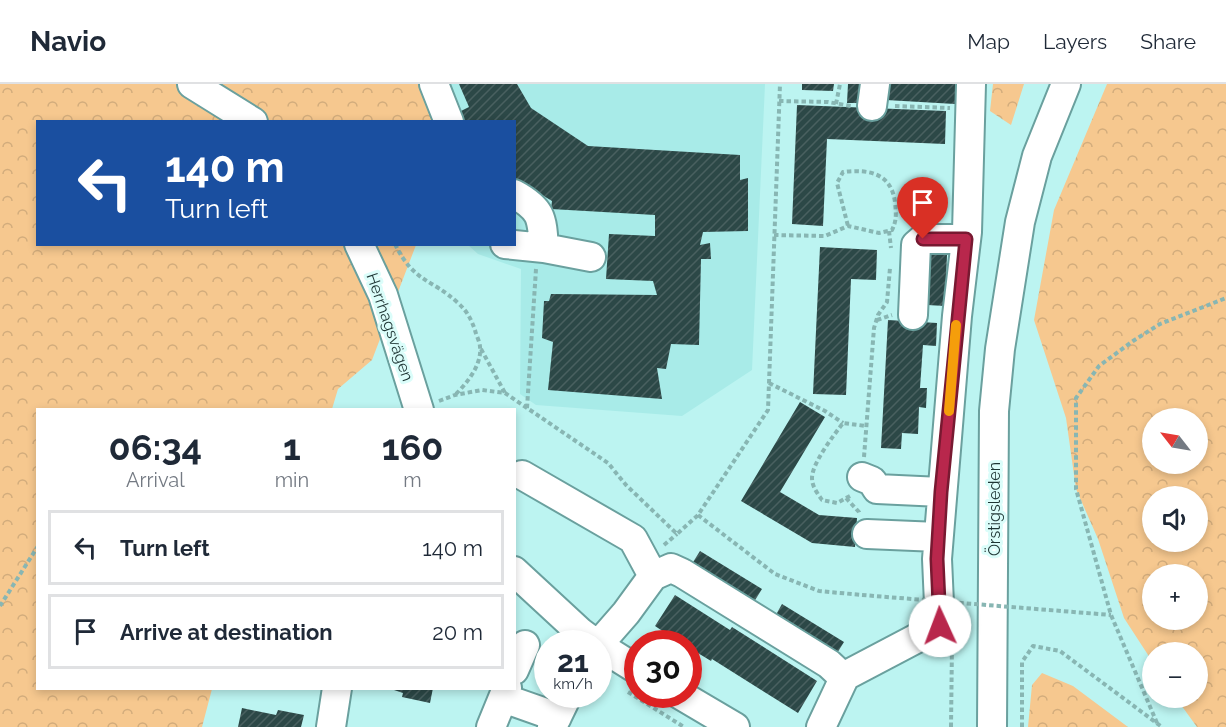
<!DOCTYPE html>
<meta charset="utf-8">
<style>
body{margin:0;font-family:Raleway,sans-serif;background:#f2f2f3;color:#1f2937;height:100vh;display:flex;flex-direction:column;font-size:22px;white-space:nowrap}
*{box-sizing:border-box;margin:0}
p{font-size:20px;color:#747a83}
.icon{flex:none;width:33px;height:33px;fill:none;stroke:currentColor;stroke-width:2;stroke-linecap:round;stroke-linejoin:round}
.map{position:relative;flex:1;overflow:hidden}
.panel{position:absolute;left:36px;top:324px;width:480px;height:282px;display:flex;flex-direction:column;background:#fff;border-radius:0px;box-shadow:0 3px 9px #0003}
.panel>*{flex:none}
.top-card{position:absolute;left:36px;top:36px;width:480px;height:126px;border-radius:0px;box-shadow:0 3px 9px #0003;background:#1a4fa0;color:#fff;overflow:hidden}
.needle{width:39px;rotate:301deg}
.buttons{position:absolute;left:1142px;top:324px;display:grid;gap:12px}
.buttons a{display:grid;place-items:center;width:66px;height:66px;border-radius:50%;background:#fff;box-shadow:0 3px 9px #0003;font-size:30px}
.speed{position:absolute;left:534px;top:546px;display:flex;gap:12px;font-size:30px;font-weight:700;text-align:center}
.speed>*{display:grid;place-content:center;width:78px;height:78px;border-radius:50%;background:#fff;box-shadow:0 3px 9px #0003;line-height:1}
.speed small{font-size:15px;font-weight:400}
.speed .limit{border:9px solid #d22;background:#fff;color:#111}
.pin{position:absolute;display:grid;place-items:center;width:51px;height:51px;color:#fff;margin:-62px -26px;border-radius:50% 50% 50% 0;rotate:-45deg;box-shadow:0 0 6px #0007}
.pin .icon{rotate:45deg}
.me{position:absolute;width:66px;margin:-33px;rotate:358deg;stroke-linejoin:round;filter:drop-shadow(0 0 4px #0008)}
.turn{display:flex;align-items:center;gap:21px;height:126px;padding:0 30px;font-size:27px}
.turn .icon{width:78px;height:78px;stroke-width:2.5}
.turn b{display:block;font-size:42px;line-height:51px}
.eta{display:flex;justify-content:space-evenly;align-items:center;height:102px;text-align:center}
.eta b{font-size:36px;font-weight:700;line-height:42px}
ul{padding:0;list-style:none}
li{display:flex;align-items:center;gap:18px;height:75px;margin:0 12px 9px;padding:0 18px;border:3px solid #e0e1e3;border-radius:0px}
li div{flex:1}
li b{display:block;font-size:22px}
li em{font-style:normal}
header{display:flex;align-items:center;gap:36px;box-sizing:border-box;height:84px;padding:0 30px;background:#fff;border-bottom:2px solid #e0e1e3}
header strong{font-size:28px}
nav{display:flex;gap:33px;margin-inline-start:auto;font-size:21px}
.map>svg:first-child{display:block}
</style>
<header>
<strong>Navio</strong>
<nav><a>Map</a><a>Layers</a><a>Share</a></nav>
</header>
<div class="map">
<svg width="1226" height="643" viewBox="0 0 1226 643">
<defs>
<pattern id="forest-crowns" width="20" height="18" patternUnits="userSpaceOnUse" patternTransform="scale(1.5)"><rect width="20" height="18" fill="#f6c88f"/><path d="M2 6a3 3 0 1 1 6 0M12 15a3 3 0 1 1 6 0" fill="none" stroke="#d2ac7c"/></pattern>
<pattern id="building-hatch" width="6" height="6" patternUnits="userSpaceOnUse" patternTransform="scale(1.5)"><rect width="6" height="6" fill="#2c4847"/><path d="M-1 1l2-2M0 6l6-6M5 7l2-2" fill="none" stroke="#496060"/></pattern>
</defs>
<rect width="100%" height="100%" fill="#bcf4f1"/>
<path fill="#a8ebe8" d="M424 0H765L752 286 682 332 536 321 520 310 521 185 478 170 468 161 514 160V38L440 37Z"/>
<path fill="url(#forest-crowns)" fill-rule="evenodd" d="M0 0H424L440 37 38 38V160L416 161 372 276 338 305 332 325 38 326V604L212 605 202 643H0Z
M993 0H1024L1011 41 990 27Z
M1107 0H1226V643H1197L1176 614H1197V568H1152V577L1124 534 1098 455 1076 405 1066 334 1034 236 1054 126ZM1152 334H1197V380H1152ZM1152 412H1197V458H1152ZM1152 490H1197V536H1152Z
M1042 589 1073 602 1128 643H1028L1032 601Z"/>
<path fill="url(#building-hatch)" d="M459 0H517L531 24 588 62 740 71V96L748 94V147L703 148 700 161 710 159 711 175H701L699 261 671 260 666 285 657 284 662 315 548 306 553 258 542 254 544 217H549L551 210 657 211 653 197 606 195 609 150 655 152V131L551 125 552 117 514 94V38H465L461 27 469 23Z
M802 0H834L833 7 802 6Z
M848 0H866V19H847Z
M887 0H956L955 20 886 16Z
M797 21 946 27 945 60 827 55 823 142 792 140Z
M820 163 877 166 876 196 851 195 846 311 813 310Z
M929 170 947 171 945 222 927 221Z
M888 236 937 239 936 262 923 261 920 304H927L926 324 919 323 918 350 902 349 901 365 881 364Z
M800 318 825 333 780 408 819 431 857 434 855 463 812 459 741 417Z
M700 467 762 505 752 521 690 483Z
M675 511 730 546 732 543 817 597 798 629 712 575 711 577 688 563V560H682L655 542Z
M782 520 844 558 834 574 773 536Z
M388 604H433L430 619 402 613 403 609Z
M242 624 276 631 278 626 304 631 301 643H238Z"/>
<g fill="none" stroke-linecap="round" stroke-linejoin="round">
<defs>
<path id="minor" d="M192 0 253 38
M434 0 449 38
M872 22 875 0
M359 160 383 211 419 326
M505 160 544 164C542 134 542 125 514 110
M544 164 591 173
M913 231 916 161 923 155H966
M522 391 633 455 653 492 626 529 598 561
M862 393 872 397 877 405 941 408
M867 450 938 453
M514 487 580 548 596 560
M653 492 671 484 682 489 829 580 844 594
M598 561 638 586
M514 586 525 561
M679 610 735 643
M503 614 557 633
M331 643 337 604
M491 643 507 604
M552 643 568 610
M821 643 845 592 940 542 937 475 957 232 967 148 971 0
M992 643 994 327 1000 265 1020 138 1037 72 1066 0"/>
</defs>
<use href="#minor" stroke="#6aa09e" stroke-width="32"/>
<path stroke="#88b6b3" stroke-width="4" stroke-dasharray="4.5 3" stroke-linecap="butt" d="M779 17 828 18 851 22
M836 20 840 0
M895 22 950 24
M889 147 891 164
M774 151 825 152 848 142 879 149 892 146C897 136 896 129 895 118 891 89 869 85 843 88L837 99 848 142
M395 160C414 199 431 194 458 219 467 227 471 235 475 246 476 251 480 258 480 263 482 281 467 299 455 311
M877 236 892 231
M481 265 505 309
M769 299 825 327 843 339
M439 317 455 311 482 306 505 309 608 379 626 401 677 450 698 431 768 326 780 0
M527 324 536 185
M864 373 874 244 878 231 887 218 890 184
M850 412 837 419 822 416C818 410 812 403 812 394 812 379 834 351 843 339L866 342
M846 414 859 428 860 431
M698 431 775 490 819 507 862 511
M664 461 677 450
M0 522 38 462
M628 608 684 643
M1157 639 1111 531 1076 405V314L1099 282 1133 257 1160 240 1226 214
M951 643 952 560
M1022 643V578L1033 562 1060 567 1162 643"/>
<use href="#minor" stroke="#fff" stroke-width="28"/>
<path stroke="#88b6b3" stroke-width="4" stroke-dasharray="4.5 3" stroke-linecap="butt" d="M862 511 1111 531"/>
</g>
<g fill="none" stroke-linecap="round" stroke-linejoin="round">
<defs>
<path id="route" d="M923 155H966L941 408 937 475 940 542"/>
</defs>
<use href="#route" stroke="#781931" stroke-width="15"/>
<use href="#route" stroke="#b8274c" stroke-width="10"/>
<path stroke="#f59e0b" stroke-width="10" d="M949 327 956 241"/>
</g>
<g text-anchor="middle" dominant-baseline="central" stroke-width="6" stroke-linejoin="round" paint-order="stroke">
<g font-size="16" fill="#1e3534" stroke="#dbfdfa">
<text transform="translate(390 243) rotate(71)">Herrhagsvägen</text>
<text transform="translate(994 425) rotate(-90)">Örstigsleden</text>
</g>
</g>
</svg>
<div class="buttons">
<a><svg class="needle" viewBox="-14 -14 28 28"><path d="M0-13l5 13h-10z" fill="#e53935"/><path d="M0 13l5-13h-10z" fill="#747a83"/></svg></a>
<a><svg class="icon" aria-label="sound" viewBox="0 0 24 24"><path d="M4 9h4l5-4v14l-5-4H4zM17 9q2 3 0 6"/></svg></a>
<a>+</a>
<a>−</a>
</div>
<div class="speed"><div>21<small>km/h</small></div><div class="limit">30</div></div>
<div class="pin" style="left:923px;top:155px;background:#d93025"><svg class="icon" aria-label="arrive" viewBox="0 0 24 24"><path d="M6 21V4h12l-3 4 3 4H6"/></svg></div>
<svg class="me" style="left:940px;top:542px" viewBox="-20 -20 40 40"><circle r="19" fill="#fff"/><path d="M0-13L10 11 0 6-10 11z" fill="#b8274c"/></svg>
<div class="top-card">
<div class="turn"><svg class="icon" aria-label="left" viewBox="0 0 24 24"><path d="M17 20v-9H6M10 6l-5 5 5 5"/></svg><div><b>140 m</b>Turn left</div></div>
</div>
<section class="panel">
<div class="eta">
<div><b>06:34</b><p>Arrival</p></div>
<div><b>1</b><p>min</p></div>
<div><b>160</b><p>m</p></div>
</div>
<ul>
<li><svg class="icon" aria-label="left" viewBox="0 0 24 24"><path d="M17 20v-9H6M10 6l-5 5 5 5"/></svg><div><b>Turn left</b></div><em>140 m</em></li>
<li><svg class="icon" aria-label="arrive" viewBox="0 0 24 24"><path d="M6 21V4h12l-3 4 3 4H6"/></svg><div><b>Arrive at destination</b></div><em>20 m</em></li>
</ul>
</section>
</div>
